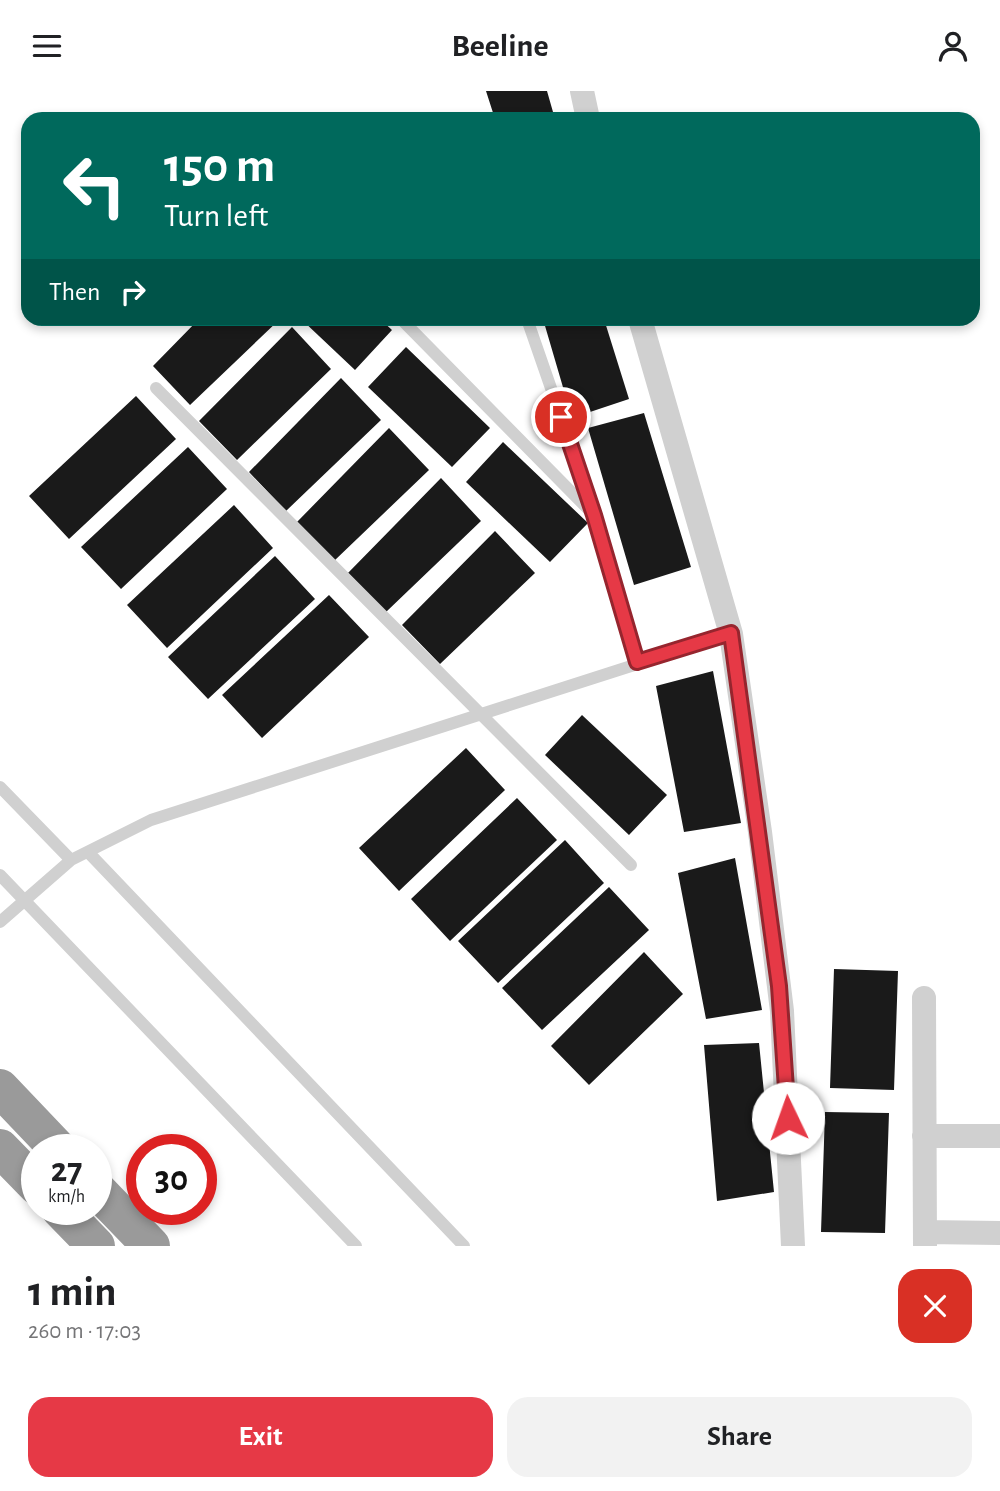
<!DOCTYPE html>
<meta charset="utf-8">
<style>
body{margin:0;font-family:"Alegreya Sans",sans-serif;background:#f2f2f2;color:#202124;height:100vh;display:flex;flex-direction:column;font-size:26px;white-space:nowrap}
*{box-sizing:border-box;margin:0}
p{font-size:23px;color:#757577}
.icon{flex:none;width:38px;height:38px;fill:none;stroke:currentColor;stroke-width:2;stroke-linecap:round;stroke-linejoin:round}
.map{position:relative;height:1155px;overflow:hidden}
.details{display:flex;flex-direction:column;background:#fff;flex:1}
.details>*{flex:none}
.hud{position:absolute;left:21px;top:21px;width:959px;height:214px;border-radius:21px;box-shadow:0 4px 10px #0003;background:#00695c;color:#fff;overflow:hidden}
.speed{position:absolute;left:21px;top:1043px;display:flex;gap:14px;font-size:35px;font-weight:700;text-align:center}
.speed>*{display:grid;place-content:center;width:91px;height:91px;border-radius:50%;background:#fff;box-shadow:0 4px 10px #0003;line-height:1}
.speed small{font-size:18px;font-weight:400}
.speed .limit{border:10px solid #d22;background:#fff;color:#111}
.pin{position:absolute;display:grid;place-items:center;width:60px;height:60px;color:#fff;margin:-30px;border:4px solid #fff;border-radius:50%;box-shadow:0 2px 7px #0007}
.me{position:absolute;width:77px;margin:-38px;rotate:357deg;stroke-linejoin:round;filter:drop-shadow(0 0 5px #0008)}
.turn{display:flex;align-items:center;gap:24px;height:147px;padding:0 28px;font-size:32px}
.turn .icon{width:91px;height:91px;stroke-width:2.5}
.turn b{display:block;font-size:49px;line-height:60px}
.then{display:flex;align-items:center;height:66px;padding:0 28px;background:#0003;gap:14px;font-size:26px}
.round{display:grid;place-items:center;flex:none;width:74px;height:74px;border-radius:21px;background:#f2f2f2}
.head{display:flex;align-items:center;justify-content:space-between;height:119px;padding:0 28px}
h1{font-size:42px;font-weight:600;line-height:52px}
.cta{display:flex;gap:14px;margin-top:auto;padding:14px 28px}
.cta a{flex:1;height:80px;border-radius:21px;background:#e63946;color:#fff;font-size:28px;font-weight:600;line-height:80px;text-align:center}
.cta a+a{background:#f2f2f2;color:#202124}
header{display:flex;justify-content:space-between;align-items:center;height:91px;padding:0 28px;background:#fff;font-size:32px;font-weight:600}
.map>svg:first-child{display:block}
</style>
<header><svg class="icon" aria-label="menu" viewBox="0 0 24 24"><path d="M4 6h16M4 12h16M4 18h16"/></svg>Beeline<svg class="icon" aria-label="person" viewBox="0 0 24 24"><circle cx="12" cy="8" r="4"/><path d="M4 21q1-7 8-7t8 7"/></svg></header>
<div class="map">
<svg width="1000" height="1155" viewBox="0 0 1000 1155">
<rect width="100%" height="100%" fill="#fff"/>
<path fill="#1a1a1a" d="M486 0H547L555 28H495Z
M199 228H280L190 314 153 275Z
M301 228H380L392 239 355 279Z
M543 228H604L629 308 572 327Z
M292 236 331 278 237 369 199 330Z
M406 256 490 337 452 376 368 296Z
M341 287 381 329 286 420 249 381Z
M136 305 176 348 69 448 29 405Z
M644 322 691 476 634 494 588 337Z
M389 337 429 379 334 470 297 431Z
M503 351 588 432 550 471 466 391Z
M188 356 227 398 121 498 81 456Z
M441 387 481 430 386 521 348 482Z
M234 414 273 457 167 557 127 514Z
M495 440 535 482 440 573 402 534Z
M275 465 315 508 208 608 168 566Z
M329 504 369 546 262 647 222 604Z
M713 580 741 732 684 741 656 595Z
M582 624 667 704 629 744 545 664Z
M466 657 505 699 399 800 359 757Z
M517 707 557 749 450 850 411 808Z
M565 749 604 792 498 892 458 850Z
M735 767 762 919 706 928 678 782Z
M609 796 649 839 542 939 502 897Z
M644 861 683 903 589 994 551 955Z
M834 878 898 880 894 999 830 997Z
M759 952 774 1101 717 1110 704 954Z
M825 1021 889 1022 885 1142 821 1141Z"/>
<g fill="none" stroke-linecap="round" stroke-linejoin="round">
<path stroke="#d0d0d0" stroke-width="12" d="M401 228 592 422
M527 228 595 424 637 571
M156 297 631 774
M0 696 71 769
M88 761 464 1155
M0 784 356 1155
M0 831 71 769 151 729 731 543"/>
<path stroke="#d0d0d0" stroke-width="24" d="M582 0 588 28
M640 228 731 543 760 741 782 920 793 1155
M924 907 925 1155
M924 1045H1000
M925 1141 1000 1142"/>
<path stroke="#9a9a9a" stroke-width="38" d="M0 997 59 1059
M0 1057 37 1095
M96 1098 151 1155
M60 1118 96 1155"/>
</g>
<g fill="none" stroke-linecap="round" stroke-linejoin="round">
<defs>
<path id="route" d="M561 326 594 424 637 571 731 542 779 895 788 1027"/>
</defs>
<use href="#route" stroke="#96252e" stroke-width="18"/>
<use href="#route" stroke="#e63946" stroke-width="12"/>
</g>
</svg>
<div class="speed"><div>27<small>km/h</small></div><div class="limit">30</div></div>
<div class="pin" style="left:561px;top:326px;background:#d93025"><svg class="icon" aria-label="arrive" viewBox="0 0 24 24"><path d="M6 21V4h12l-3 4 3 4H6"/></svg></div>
<svg class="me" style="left:788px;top:1027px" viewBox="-20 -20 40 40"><circle r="19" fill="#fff"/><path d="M0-13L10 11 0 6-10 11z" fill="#e63946"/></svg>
<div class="hud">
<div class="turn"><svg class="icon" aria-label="left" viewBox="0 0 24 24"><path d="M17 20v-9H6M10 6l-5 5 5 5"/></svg><div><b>150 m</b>Turn left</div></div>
<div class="then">Then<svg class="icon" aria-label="right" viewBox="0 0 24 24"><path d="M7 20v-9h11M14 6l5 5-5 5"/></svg></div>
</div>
</div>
<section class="details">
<div class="head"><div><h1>1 min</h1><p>260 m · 17:03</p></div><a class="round" style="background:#d93025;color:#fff"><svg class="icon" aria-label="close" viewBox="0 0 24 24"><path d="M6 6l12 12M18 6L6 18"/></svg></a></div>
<div class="cta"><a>Exit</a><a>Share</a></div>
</section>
